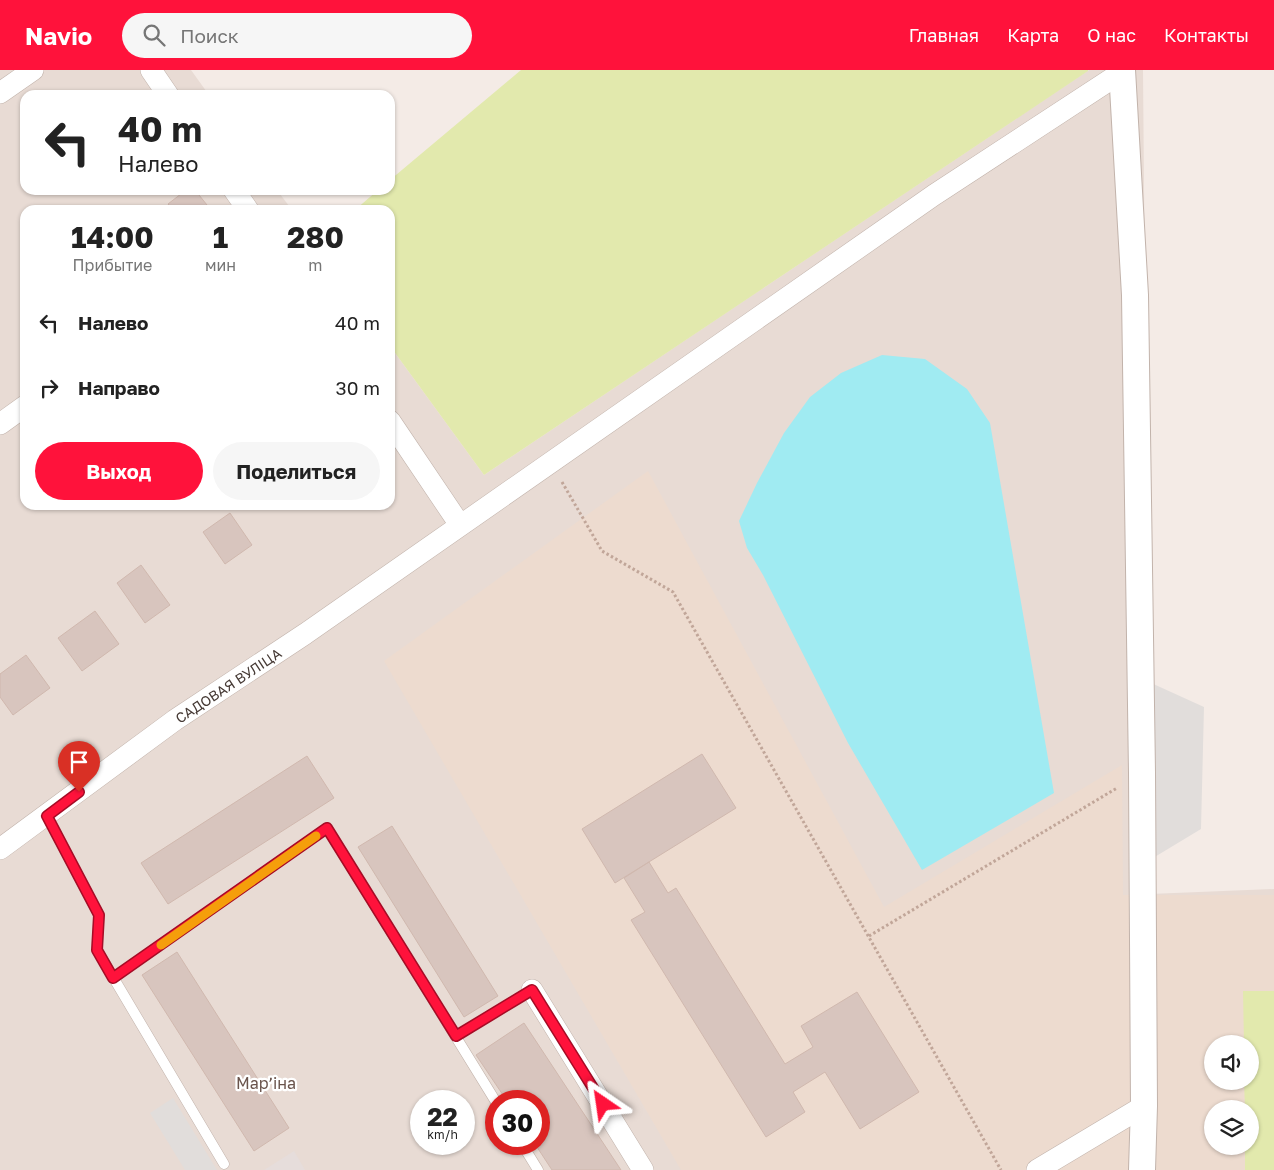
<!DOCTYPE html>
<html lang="ru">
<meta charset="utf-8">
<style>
body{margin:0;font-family:"Golos Text",sans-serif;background:#f6f6f6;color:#222;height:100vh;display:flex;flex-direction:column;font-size:19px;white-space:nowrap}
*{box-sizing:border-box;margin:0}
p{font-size:16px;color:#767676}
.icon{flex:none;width:28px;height:28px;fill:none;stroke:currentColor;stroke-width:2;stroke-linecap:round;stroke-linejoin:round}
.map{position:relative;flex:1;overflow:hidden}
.drawer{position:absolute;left:20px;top:135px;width:375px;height:305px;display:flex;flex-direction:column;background:#fff;border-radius:15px;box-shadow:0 1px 4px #0004}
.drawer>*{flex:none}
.banner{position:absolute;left:20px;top:20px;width:375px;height:105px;border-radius:15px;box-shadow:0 1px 4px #0004;background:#fff;color:#222;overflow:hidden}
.buttons{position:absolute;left:1204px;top:965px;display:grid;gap:10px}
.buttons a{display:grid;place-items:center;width:55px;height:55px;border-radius:50%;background:#fff;box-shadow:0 1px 4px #0004;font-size:25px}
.speed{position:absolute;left:410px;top:1020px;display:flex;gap:10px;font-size:25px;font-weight:700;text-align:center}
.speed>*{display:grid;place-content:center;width:65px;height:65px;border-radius:50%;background:#fff;box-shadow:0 1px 4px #0004;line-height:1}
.speed small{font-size:12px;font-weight:400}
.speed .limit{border:8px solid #d22;background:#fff;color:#111}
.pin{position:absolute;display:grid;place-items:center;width:42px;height:42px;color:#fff;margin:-51px -21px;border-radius:50% 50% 50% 0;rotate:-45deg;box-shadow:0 0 5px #0007}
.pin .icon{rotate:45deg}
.me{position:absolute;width:55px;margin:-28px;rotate:328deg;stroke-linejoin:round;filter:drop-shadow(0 0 4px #0008)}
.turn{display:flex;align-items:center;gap:18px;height:105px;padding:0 15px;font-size:22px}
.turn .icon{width:65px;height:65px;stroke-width:2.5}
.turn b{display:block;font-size:35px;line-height:42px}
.eta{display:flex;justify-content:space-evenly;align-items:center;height:85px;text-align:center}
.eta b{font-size:30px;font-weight:700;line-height:35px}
.action{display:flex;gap:10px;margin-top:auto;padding:10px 15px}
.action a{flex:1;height:58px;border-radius:30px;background:#ff123b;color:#fff;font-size:20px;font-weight:700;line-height:58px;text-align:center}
.action a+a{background:#f6f6f6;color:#222}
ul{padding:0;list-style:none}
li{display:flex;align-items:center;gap:15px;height:65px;padding:0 15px}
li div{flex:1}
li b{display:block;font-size:19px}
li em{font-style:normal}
header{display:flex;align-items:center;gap:30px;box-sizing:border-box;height:70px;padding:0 25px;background:#ff123b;color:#fff}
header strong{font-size:24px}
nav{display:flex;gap:28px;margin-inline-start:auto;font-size:18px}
.search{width:350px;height:45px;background:#f6f6f6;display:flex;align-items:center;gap:12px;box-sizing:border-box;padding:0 18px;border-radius:28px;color:#767676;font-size:19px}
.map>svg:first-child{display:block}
</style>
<header>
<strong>Navio</strong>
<div class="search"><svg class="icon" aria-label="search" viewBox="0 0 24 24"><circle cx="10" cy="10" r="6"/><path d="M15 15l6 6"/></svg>Поиск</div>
<nav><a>Главная</a><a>Карта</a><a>О нас</a><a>Контакты</a></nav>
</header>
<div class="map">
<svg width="1274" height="1100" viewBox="0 0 1274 1100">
<rect width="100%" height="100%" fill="#f4ebe6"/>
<path fill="#e8dbd4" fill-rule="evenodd" d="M0 0H191L209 25H25V120H277L292 140H25V435H390V276L484 405 1089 0H1143L1150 824 1274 819V1100H0ZM1212 974H1250V1011H1212ZM421 1031H464V1074H421ZM496 1031H539V1074H496ZM1212 1039H1250V1076H1212Z"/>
<path fill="#e6dddb" d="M294 1081 305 1100H264Z"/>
<path fill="#eddbcf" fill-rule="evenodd" d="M648 401 884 837 1122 695 1123 825H1274V1100H681L384 591ZM1212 974H1250V1011H1212ZM1212 1039H1250V1076H1212Z"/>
<path fill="#e2e9ad" d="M521 0H1088V1L484 405 390 276V140H355L378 120H390V110Z
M1243 921H1274V1100H1245V1076H1250V1039H1245L1244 1011H1250V974H1244Z"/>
<path fill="#e1dddb" d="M1149 612 1204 637 1201 759 1153 788Z
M173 1028 217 1100H185L150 1043Z"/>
<path fill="#a0ebf2" d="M882 285 925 289 967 319 990 353 1054 723 922 800 848 673 763 505 747 478 739 451 757 413 784 363 810 327 841 303Z"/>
<path fill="#d8c5be" stroke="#d0b8ae" d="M186 120H195L211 140H173L168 134Z
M230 443 252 475 225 494 203 462Z
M141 495 170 535 145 553 117 513Z
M95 541 119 574 82 601 58 568Z
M26 585 50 618 13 645 0 627V604Z
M702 684 736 738 615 813 582 759Z
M307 686 334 728 168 834 141 793Z
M392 756 498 926 464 947 358 777Z
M649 792 668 823 676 818 785 994 813 977 801 956 857 922 919 1022 860 1059 825 1002 793 1022 805 1042 766 1067 631 850 645 842 624 808Z
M177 882 289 1058 254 1081 142 905Z
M524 953 621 1100H552L535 1074H539V1031H507L476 985Z"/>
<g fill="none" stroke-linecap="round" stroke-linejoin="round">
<defs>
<path id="service" d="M47 746 99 845 97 880 224 1094
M113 908 327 758 496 1032
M456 966 532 920
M522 1074 538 1100"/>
<g id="minor">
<path d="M151 0 168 25"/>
<path d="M0 23 33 0"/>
<path d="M234 120 248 140"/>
<path d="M390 351 460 455"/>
<path d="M0 354 25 336"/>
<path id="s1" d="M0 779 175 650 305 564 934 125 1122 2"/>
<path d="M532 920 643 1100"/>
<path d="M1037 1100 1144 1036"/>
</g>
<path id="tertiary" d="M1122 0 1135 225 1142 703 1144 1036 1142 1100"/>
</defs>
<use href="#service" stroke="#c2b3ab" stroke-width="11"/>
<use href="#minor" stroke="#c2b3ab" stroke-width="22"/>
<use href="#tertiary" stroke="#c2b3ab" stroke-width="28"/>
<path stroke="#c1a699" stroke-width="3" stroke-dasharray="2.5 2.5" stroke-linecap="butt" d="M562 412 602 481 673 522 1001 1100
M869 866 1117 718"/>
<use href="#service" stroke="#fff" stroke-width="10"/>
<use href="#minor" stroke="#fff" stroke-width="21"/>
<use href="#tertiary" stroke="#fff" stroke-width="26"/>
</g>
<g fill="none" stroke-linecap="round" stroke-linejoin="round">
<defs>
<path id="route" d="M79 722 47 746 99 845 97 880 113 908 327 758 456 966 532 920 603 1034"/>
</defs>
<use href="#route" stroke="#a60c26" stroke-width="12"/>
<use href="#route" stroke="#ff123b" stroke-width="9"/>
<path stroke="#f59e0b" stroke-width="9" d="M161 875 316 766"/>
</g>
<g text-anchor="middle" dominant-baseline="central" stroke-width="4.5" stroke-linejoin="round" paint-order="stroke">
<g font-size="14" fill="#463a35" stroke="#fff">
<text stroke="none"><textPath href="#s1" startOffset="281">САДОВАЯ ВУЛІЦА</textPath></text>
</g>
<g font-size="16" fill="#6a544c" stroke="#fff">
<text x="266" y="1013">Марʼіна</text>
</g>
</g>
</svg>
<div class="buttons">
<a><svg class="icon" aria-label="sound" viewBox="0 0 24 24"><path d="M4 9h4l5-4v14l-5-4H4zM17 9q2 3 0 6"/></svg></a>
<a><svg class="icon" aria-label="layers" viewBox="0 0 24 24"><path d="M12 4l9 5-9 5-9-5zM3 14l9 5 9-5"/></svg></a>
</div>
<div class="speed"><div>22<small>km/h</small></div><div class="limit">30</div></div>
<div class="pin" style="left:79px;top:722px;background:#d93025"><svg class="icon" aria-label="arrive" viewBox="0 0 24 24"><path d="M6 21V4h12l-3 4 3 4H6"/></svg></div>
<svg class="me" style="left:603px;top:1034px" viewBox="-20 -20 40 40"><path d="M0-17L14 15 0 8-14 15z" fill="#ff123b" stroke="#fff" stroke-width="4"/></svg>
<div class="banner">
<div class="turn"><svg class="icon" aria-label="left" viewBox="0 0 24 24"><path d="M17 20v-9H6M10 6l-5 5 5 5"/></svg><div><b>40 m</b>Налево</div></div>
</div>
<section class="drawer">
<div class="eta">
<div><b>14:00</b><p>Прибытие</p></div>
<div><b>1</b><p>мин</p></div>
<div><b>280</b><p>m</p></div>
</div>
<ul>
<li><svg class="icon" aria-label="left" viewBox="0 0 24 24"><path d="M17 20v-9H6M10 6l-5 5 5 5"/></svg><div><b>Налево</b></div><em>40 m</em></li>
<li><svg class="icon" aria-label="right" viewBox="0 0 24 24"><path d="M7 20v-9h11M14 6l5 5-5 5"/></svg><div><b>Направо</b></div><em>30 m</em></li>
</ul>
<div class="action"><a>Выход</a><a>Поделиться</a></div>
</section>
</div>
